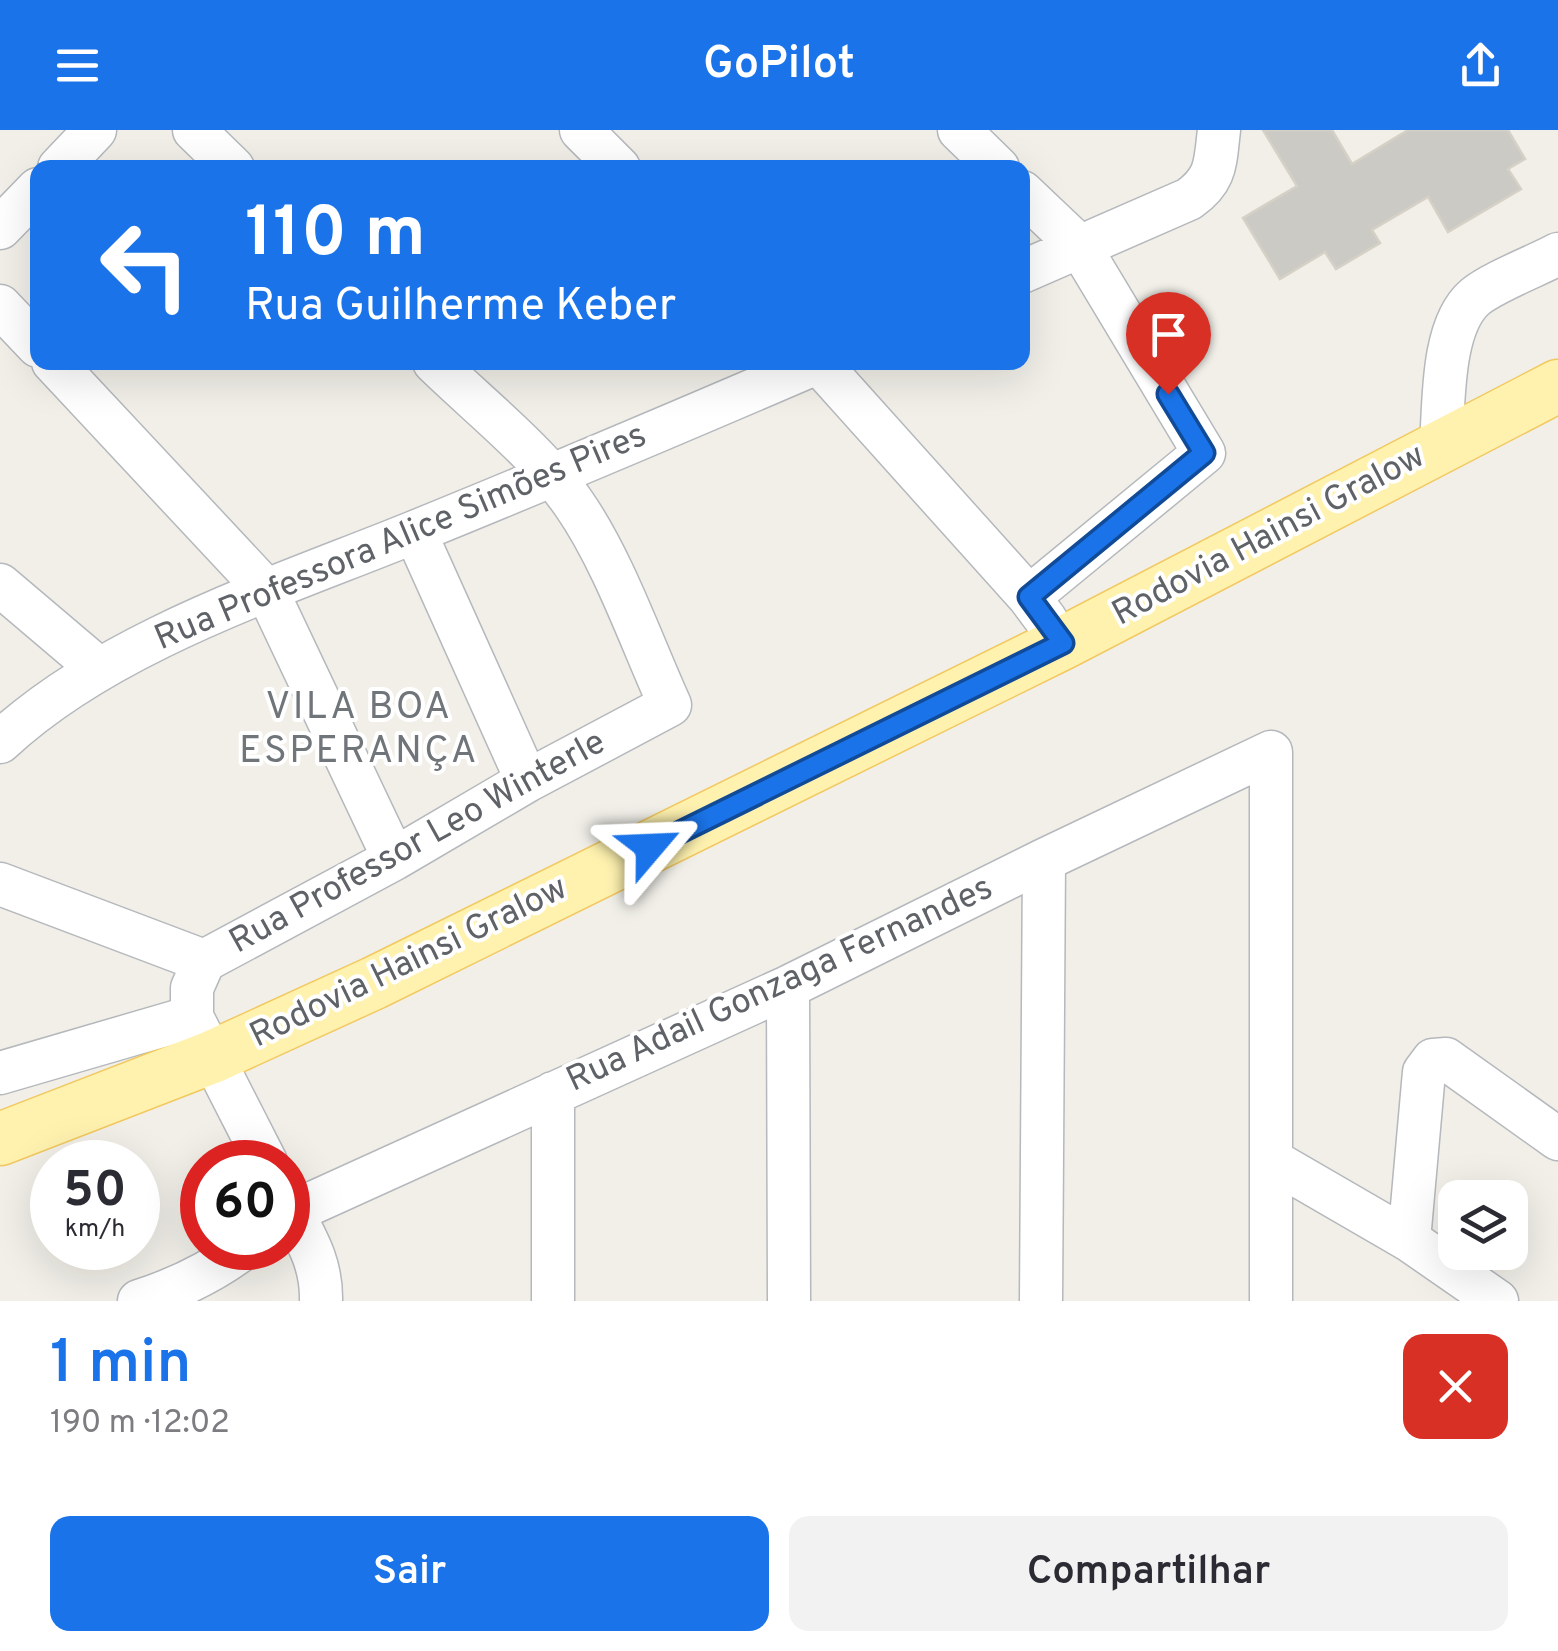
<!DOCTYPE html>
<html lang="pt">
<meta charset="utf-8">
<style>
body{margin:0;font-family:Overpass,sans-serif;background:#f2f2f3;color:#2b2b33;height:100vh;display:flex;flex-direction:column;font-size:38px;white-space:nowrap}
*{box-sizing:border-box;margin:0}
p{font-size:32px;color:#7c7c81}
.icon{flex:none;width:55px;height:55px;fill:none;stroke:currentColor;stroke-width:2;stroke-linecap:round;stroke-linejoin:round}
.map{position:relative;height:1171px;overflow:hidden}
.panel{display:flex;flex-direction:column;background:#fff;flex:1}
.panel>*{flex:none}
.guide{position:absolute;left:30px;top:30px;width:1000px;height:210px;border-radius:20px;box-shadow:0 10px 40px #0002;background:#1a73e8;color:#fff;overflow:hidden}
.controls{position:absolute;left:1438px;top:1050px;display:grid;gap:20px}
.controls a{display:grid;place-items:center;width:90px;height:90px;border-radius:20px;background:#fff;box-shadow:0 10px 40px #0002;font-size:50px}
.speed{position:absolute;left:30px;top:1010px;display:flex;gap:20px;font-size:50px;font-weight:700;text-align:center}
.speed>*{display:grid;place-content:center;width:130px;height:130px;border-radius:50%;background:#fff;box-shadow:0 10px 40px #0002;line-height:1}
.speed small{font-size:25px;font-weight:400}
.speed .limit{border:15px solid #d22;background:#fff;color:#111}
.pin{position:absolute;display:grid;place-items:center;width:85px;height:85px;color:#fff;margin:-102px -42px;border-radius:50% 50% 50% 0;rotate:-45deg;box-shadow:0 0 10px #0007}
.pin .icon{rotate:45deg}
.me{position:absolute;width:110px;margin:-55px;rotate:64deg;stroke-linejoin:round;filter:drop-shadow(0 0 8px #0008)}
.turn{display:flex;align-items:center;gap:35px;height:210px;padding:0 50px;font-size:45px}
.turn .icon{width:130px;height:130px;stroke-width:2.5}
.turn b{display:block;font-size:70px;line-height:85px}
.round{display:grid;place-items:center;flex:none;width:105px;height:105px;border-radius:20px;background:#f2f2f3}
.overview{display:flex;align-items:center;justify-content:space-between;height:170px;padding:0 50px}
h1{font-size:60px;font-weight:600;line-height:75px;color:#1a73e8}
.primary-button{display:flex;gap:20px;margin-top:auto;padding:20px 50px}
.primary-button a{flex:1;height:115px;border-radius:20px;background:#1a73e8;color:#fff;font-size:40px;font-weight:600;line-height:115px;text-align:center}
.primary-button a+a{background:#f2f2f3;color:#2b2b33}
header{display:flex;justify-content:space-between;align-items:center;height:130px;padding:0 50px;background:#1a73e8;color:#fff;font-size:45px;font-weight:600}
.map>svg:first-child{display:block}
</style>
<header><svg class="icon" aria-label="menu" viewBox="0 0 24 24"><path d="M4 6h16M4 12h16M4 18h16"/></svg>GoPilot<svg class="icon" aria-label="share" viewBox="0 0 24 24"><path d="M12 15V3M7 8l5-5 5 5M5 13v7h14v-7"/></svg></header>
<div class="map">
<svg width="1558" height="1171" viewBox="0 0 1558 1171">
<rect width="100%" height="100%" fill="#f1efe8"/>
<path fill="#cccac5" stroke="#d6d1c6" stroke-width="2.5" d="M1263 0H1332L1352 34 1408 0H1508L1525 29 1508 39 1521 59 1448 102 1428 67 1372 100 1380 113 1336 139 1325 122 1280 149 1243 88 1297 56Z"/>
<g fill="none" stroke-linecap="round" stroke-linejoin="round">
<defs>
<path id="minor" d="M194 0 233 38
M581 0 619 38
M959 0 998 38
M59 38 95 0
M1022 62 1080 117 1204 323 1029 467
M0 98 38 59
M1022 142 1189 69C1217 49 1215 33 1219 0
M0 176 38 216
M53 232 267 461 394 729
M818 232 1029 467 1046 490
M1441 316C1444 274 1441 196 1475 167 1493 152 1536 136 1558 124
M415 402 527 651
M0 455 99 539
M0 612C107 512 276 458 412 403 548 348 684 290 819 232
M0 754 204 831
M788 857 789 1171
M0 943 192 887
M1271 1030 1409 1110 1497 1171
M266 1032 192 887V858L204 831 394 729 527 651 670 575C641 511 613 430 574 374 540 324 478 275 434 232
M288 1074C305 1107 322 1132 321 1171
M288 1084 788 857 1044 730 1271 622V1171
M1409 1110 1424 942 1433 930 1446 929 1558 1009
M139 1171C177 1159 212 1142 244 1118
M553 1171V963
M1041 1171 1044 730"/>
<path id="major" d="M0 1009 212 927 374 853 1063 513 1558 256"/>
</defs>
<use href="#minor" stroke="#b5b8bc" stroke-width="45"/>
<use href="#major" stroke="#f2c960" stroke-width="55"/>
<use href="#minor" stroke="#fff" stroke-width="42"/>
<use href="#major" stroke="#fff2af" stroke-width="52"/>
</g>
<g fill="none" stroke-linecap="round" stroke-linejoin="round">
<defs>
<path id="route" d="M650 717 1063 513 1029 467 1204 323 1168 264"/>
</defs>
<use href="#route" stroke="#114b97" stroke-width="25"/>
<use href="#route" stroke="#1a73e8" stroke-width="18"/>
</g>
<g text-anchor="middle" dominant-baseline="central" stroke-width="8" stroke-linejoin="round" paint-order="stroke">
<g font-size="35" fill="#5f6368" stroke="#fff">
<text transform="translate(1269 406) rotate(-28)">Rodovia Hainsi Gralow</text>
<text transform="translate(401 408) rotate(-23)">Rua Professora Alice Simões Pires</text>
<text transform="translate(418 713) rotate(-29)">Rua Professor Leo Winterle</text>
<text transform="translate(409 833) rotate(-26)">Rodovia Hainsi Gralow</text>
<text transform="translate(780 855) rotate(-25)">Rua Adail Gonzaga Fernandes</text>
</g>
<g font-size="38" letter-spacing="2.5" fill="#70757a" stroke="#fff">
<text x="359" y="578">VILA BOA<tspan x="359" dy="44">ESPERANÇA</tspan></text>
</g>
</g>
</svg>
<div class="controls">
<a><svg class="icon" aria-label="layers" viewBox="0 0 24 24"><path d="M12 4l9 5-9 5-9-5zM3 14l9 5 9-5"/></svg></a>
</div>
<div class="speed"><div>50<small>km/h</small></div><div class="limit">60</div></div>
<div class="pin" style="left:1168px;top:264px;background:#d93025"><svg class="icon" aria-label="arrive" viewBox="0 0 24 24"><path d="M6 21V4h12l-3 4 3 4H6"/></svg></div>
<svg class="me" style="left:650px;top:717px" viewBox="-20 -20 40 40"><path d="M0-17L14 15 0 8-14 15z" fill="#1a73e8" stroke="#fff" stroke-width="4"/></svg>
<div class="guide">
<div class="turn"><svg class="icon" aria-label="left" viewBox="0 0 24 24"><path d="M17 20v-9H6M10 6l-5 5 5 5"/></svg><div><b>110 m</b>Rua Guilherme Keber</div></div>
</div>
</div>
<section class="panel">
<div class="overview"><div><h1>1 min</h1><p>190 m · 12:02</p></div><a class="round" style="background:#d93025;color:#fff"><svg class="icon" aria-label="close" viewBox="0 0 24 24"><path d="M6 6l12 12M18 6L6 18"/></svg></a></div>
<div class="primary-button"><a>Sair</a><a>Compartilhar</a></div>
</section>
